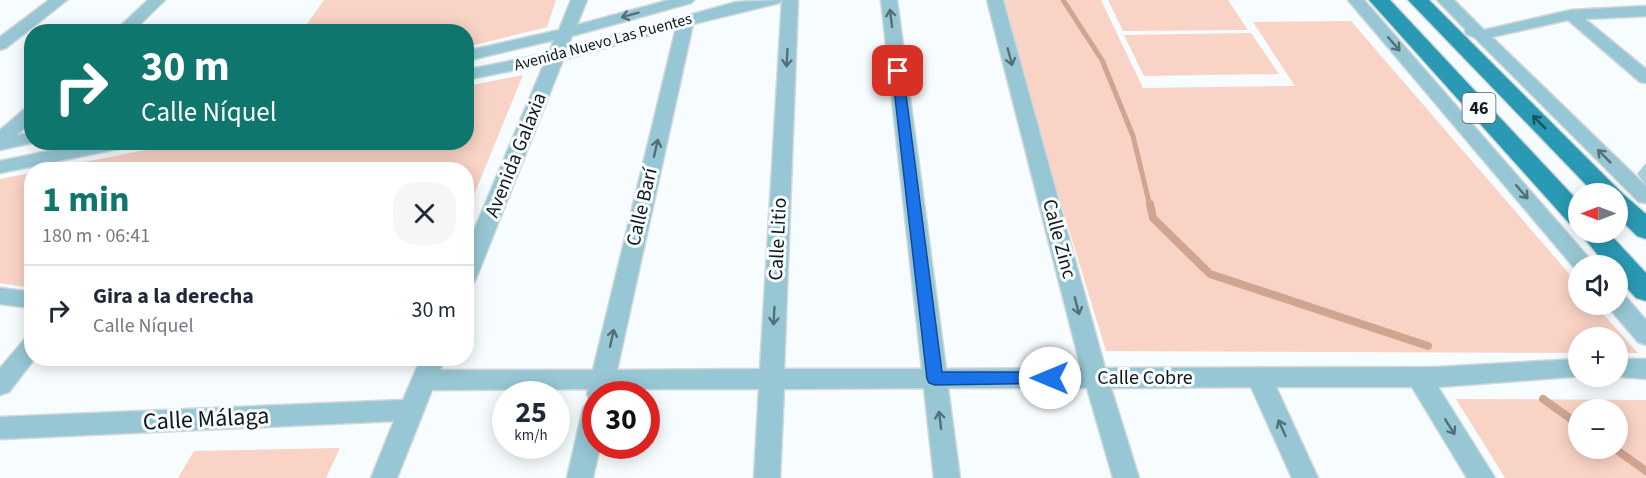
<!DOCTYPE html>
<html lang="es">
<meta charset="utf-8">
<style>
body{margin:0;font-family:"Source Sans 3",sans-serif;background:#f6f6f7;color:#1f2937;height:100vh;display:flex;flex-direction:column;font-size:22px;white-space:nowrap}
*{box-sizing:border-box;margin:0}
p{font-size:20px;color:#747a83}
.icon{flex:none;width:33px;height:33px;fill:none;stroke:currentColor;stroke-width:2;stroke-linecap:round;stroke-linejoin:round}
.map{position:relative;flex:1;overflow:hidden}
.side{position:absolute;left:24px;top:162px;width:450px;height:204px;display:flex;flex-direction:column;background:#fff;border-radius:24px;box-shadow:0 3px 15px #0003}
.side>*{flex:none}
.hud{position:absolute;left:24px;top:24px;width:450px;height:126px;border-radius:24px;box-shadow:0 3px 15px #0003;background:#0f766e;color:#fff;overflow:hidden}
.needle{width:39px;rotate:270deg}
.controls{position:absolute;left:1568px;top:183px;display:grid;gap:12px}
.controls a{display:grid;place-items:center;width:60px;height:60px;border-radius:50%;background:#fff;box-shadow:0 3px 15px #0003;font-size:30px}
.speed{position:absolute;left:492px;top:381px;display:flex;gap:12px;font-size:30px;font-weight:700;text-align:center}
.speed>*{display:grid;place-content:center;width:78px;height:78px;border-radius:50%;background:#fff;box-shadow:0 3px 15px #0003;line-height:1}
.speed small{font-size:15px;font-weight:400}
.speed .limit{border:9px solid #d22;background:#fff;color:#111}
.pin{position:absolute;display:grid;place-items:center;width:51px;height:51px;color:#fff;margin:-26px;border-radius:12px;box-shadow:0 3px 9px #0006}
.me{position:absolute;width:66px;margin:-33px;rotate:270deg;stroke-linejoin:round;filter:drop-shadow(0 0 4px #0008)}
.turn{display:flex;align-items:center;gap:21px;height:126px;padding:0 18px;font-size:27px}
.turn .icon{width:78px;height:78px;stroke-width:2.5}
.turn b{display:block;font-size:42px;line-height:51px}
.round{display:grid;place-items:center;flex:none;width:63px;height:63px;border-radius:24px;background:#f6f6f7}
.head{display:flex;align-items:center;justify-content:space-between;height:102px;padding:0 18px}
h1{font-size:36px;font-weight:700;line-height:45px;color:#0f766e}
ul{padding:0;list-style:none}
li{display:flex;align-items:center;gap:18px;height:90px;padding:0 18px;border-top:2px solid #e0e1e3}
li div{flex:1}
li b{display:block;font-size:22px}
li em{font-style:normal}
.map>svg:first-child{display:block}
</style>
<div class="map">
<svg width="1646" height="478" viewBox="0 0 1646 478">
<rect width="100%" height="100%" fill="#f7fcfe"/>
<path fill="#f9d3c5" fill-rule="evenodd" d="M324 0H556L547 27 467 47 466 32 302 31Z
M999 0H1101L1143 88 1295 86 1253 22 1351 21 1578 284V304L1595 305 1638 353H1617V338H1578V353L1106 351Z
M1108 0H1228L1248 30 1123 31Z
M1251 33 1279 74 1144 76 1124 35Z
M523 75 467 212 466 170 47 169 183 143 466 142 467 86Z
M31 173H32L31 288 0 283V179Z
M1456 399 1646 400V478H1505ZM1578 410H1617V448H1578Z
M340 448 326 478H178L194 451Z"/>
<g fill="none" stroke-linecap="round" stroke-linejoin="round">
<path stroke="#d1a391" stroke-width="5" d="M1063 0 1102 60 1133 136 1150 206"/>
<path stroke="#d1a391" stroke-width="8" d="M1150 204 1153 218 1210 274 1428 346
M1543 399 1578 424
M1614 448 1646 471"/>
<defs>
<path id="minor" d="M49 0H67L6 48 0 50V37Z
M148 0H165L132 32H114Z
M571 0H587L577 25 669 0H694L691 3 572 36 567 49 736 2 782 0 779 3 693 24 617 370 760 369 782 0H798L784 369H922L881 0H897L946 369 1081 368 987 0H1003L1105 368 1438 367 1578 359V376H1581L1438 387 1495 478H1467L1412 387H1276L1318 478H1292L1251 387 1111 388 1139 478H1113L1087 388H948L960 478H934L924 388 784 389 780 478H754L759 389H612L611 394H596V446H600L593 478H567L583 408 590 400 587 394 588 389 432 390 397 478H371L394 421 0 439V417L403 400 421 358H445L440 370H593L676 28 563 60 477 276 474 282 466 284V249L544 64 466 80V70L549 53 554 40 466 61V51L559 30Z
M1348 0H1364L1596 266H1578L1577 271Z
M1437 0H1454L1484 30 1571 10 1646 6V16L1585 19 1646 69V83L1640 82 1568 20 1492 37 1646 186V203L1639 202 1474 37 1466 34 1465 29Z
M32 107V122L16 135 32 133V142H36L0 150V130L26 108Z
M92 142H131L129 146 122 148 0 173V161Z
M0 288 32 292V308L0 304Z
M1617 294 1625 296 1646 320V345L1638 342 1609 308 1607 304H1617Z
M32 337V358H35L9 392 0 395V368L24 340Z
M1617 359H1646V379L1611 376H1617Z"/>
<path id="major" d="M1369 0H1390L1578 201V226L1569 223Z
M1408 0H1429L1623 194 1646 214V239L1637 236 1617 216V194H1595Z
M1579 232H1608L1646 273V301L1636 298 1617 277V266H1607Z"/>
</defs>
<use href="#minor" stroke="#d2d7d9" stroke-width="3"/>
<use href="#major" stroke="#d2d7d9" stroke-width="3"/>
<use href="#minor" fill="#97c7d5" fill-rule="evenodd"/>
<use href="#major" fill="#2a99b3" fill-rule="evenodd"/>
</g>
<path fill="#a8ced9" d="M1646 163V185L1637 174Z"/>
<defs><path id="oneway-shaft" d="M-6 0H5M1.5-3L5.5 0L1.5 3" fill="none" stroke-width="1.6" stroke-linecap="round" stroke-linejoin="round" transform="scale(1.5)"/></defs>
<g stroke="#546f76">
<use href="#oneway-shaft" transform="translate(630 15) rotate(165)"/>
<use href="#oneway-shaft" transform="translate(891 18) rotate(-97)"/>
<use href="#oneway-shaft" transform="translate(1394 44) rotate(49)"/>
<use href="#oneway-shaft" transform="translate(1010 57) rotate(75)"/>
<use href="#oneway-shaft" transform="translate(787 58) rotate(93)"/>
<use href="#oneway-shaft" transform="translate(656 148) rotate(-77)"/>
<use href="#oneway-shaft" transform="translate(1604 156) rotate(-135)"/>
<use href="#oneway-shaft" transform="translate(1522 192) rotate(49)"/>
<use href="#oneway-shaft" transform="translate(1077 306) rotate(75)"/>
<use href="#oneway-shaft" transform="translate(774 316) rotate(93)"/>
<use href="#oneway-shaft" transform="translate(612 338) rotate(-77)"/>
<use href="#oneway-shaft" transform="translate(940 420) rotate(-97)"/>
<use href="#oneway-shaft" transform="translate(1450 427) rotate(58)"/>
<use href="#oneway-shaft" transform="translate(1282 428) rotate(-114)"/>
</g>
<use stroke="#1d525e" href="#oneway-shaft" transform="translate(1539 122) rotate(-135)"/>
<path fill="#1a73e8" stroke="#114b97" stroke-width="1.5" d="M898 68 903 71 942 372H1050L1056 374 1058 378 1056 383 935 385 929 383 927 379 892 71Z"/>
<g text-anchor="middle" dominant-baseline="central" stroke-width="6" stroke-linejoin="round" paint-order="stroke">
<g font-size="16" fill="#121718" stroke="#f7fcfe">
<text transform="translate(603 42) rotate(-15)">Avenida Nuevo Las Puentes</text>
</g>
<rect fill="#f7fcfe" stroke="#575c5d" stroke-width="1.5" x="1462.5" y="93" width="33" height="30" rx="4.5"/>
<g font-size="18" font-weight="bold" fill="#121718">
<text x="1479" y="108">46</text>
</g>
<g font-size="20" fill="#121718" stroke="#f7fcfe">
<text transform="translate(516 155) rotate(-68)">Avenida Galaxia</text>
<text transform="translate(642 207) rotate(-77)">Calle Barí</text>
<text transform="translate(778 239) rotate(-87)">Calle Litio</text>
<text transform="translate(1059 239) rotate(75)">Calle Zinc</text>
<text x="1145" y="378">Calle Cobre</text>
</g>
<g font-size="24" fill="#121718" stroke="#f7fcfe">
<text transform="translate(206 419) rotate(-3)">Calle Málaga</text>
</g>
</g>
</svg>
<div class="controls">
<a><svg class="needle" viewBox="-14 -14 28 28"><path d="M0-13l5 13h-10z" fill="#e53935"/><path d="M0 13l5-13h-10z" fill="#747a83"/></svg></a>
<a><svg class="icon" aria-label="sound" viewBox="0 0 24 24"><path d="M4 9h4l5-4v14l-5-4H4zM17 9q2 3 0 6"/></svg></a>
<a>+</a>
<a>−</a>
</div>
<div class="speed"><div>25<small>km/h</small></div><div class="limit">30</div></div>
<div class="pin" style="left:898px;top:71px;background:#d93025"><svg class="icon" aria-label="arrive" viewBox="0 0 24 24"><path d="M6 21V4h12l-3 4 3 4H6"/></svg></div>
<svg class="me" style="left:1050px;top:378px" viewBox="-20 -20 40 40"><circle r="19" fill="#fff"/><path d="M0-13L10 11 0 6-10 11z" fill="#1a73e8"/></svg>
<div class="hud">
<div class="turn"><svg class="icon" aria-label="right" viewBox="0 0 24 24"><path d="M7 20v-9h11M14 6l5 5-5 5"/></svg><div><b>30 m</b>Calle Níquel</div></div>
</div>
<section class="side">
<div class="head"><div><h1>1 min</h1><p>180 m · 06:41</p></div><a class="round"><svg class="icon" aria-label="close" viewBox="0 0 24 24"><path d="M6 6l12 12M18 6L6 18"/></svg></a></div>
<ul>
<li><svg class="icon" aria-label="right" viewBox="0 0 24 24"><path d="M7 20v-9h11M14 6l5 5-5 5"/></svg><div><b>Gira a la derecha</b><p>Calle Níquel</p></div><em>30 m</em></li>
</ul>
</section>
</div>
